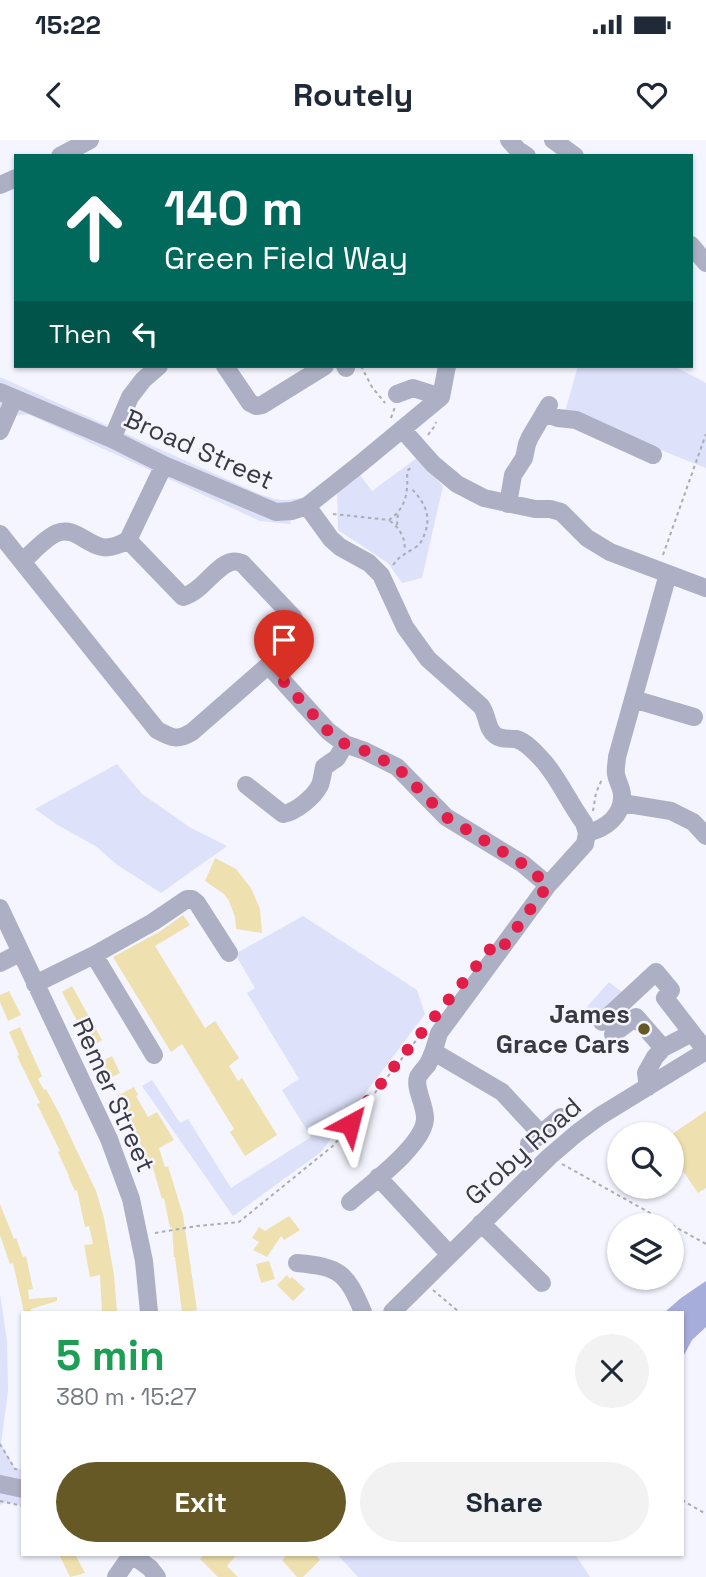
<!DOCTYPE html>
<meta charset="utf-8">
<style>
body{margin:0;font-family:"Space Grotesk",sans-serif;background:#f2f2f3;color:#1f2937;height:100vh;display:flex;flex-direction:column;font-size:26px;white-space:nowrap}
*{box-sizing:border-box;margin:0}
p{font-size:23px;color:#747a83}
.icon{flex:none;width:38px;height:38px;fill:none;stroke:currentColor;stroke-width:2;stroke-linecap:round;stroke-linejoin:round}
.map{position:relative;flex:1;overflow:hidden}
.drawer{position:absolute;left:21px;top:1171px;width:663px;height:245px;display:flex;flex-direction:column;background:#fff;border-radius:0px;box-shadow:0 2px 5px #0004}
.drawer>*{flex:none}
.banner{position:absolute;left:14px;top:14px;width:679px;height:214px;border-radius:0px;box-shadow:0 2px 5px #0004;background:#00695c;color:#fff;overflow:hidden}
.controls{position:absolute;left:607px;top:982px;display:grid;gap:14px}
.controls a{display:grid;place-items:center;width:77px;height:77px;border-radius:50%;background:#fff;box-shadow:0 2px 5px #0004;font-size:35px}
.pin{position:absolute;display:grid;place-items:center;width:60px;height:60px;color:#fff;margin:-72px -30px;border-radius:50% 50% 50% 0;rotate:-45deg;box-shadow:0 0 7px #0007}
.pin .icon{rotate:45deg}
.me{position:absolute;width:77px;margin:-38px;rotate:38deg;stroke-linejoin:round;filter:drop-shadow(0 0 5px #0008)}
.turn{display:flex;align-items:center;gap:24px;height:147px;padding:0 35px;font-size:32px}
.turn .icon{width:91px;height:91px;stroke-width:2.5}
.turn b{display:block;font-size:49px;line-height:60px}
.then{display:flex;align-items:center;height:66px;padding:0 35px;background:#0003;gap:14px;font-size:26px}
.round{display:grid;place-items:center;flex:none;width:74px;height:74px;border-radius:37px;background:#f2f2f3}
.head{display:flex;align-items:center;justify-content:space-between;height:119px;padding:0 35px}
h1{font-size:42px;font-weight:800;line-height:52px;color:#1e9e55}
.action{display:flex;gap:14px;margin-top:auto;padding:14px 35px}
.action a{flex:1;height:80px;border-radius:42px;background:#665926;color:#fff;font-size:28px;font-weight:800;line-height:80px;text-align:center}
.action a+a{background:#f2f2f3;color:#1f2937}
.status{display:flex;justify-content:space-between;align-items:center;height:49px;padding:0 35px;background:#fff;direction:ltr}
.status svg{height:19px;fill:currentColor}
header{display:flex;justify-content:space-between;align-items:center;height:91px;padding:0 35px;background:#fff;font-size:32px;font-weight:800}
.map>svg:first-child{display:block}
</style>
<div class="status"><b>15:22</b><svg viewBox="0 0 49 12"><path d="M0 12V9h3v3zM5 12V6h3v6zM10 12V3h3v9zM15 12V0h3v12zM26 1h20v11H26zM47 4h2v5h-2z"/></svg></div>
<header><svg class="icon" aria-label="back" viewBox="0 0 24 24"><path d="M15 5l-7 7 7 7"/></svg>Routely<svg class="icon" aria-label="heart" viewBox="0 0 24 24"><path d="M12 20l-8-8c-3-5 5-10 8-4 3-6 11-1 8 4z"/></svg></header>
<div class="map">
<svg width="706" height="1437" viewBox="0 0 706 1437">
<rect width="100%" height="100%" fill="#f4f5fe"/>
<path fill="#dde1fa" d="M578 226H674L706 243V328L565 272Z
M0 237 257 353C278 361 283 362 305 357L293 371 290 384 260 381 28 274 6 277 0 270Z
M417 318 443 346 422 438 402 443 388 423 338 390 337 352 359 334 372 351Z
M117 624 142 654 191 688 227 706 161 753 116 724 97 707 56 684 35 669Z
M303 776 417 850 425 874 321 1012 233 1076 142 946 152 940 180 983 188 979 231 1048 311 997 282 950 299 939 247 853 255 848 235 814Z
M609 842 622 852 588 885 578 877Z
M0 1154 7 1201 8 1251 1 1304 15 1329 23 1330V1366L6 1362 0 1365Z
M337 1414H575L590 1437H358Z"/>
<path fill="#a7adda" d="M706 1141V1187L692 1200 683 1217 682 1172H665L681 1158Z"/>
<path fill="#eee0af" d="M215 718 236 729 251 748 260 769 262 793 236 789 235 777 229 761 224 754 205 741Z
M183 775 190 785 155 806 205 888 215 881 239 918 229 926 238 941 242 938 277 995 245 1016 230 992 234 989 182 904 171 912 113 817 159 792Z
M72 846 102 900 93 906H90L62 852Z
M9 851 21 875 8 881 0 862V855Z
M20 887 42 936 38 939 44 950 46 949 59 973 96 1051 104 1078 114 1135 117 1172H102L100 1135 90 1137 84 1105 93 1104 89 1086 85 1087 77 1050 75 1051 68 1036H69L58 1012 60 1011 37 964 40 963 17 916 19 915 9 892Z
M112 916 120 933 108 939 100 922Z
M134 947 138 955 136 956 148 977 157 972 174 1000 159 1008 165 1027 168 1026 183 1075 197 1170 182 1172 175 1117H174L172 1087 170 1088 164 1058 162 1059 153 1028 151 1029 135 991 117 956Z
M706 971V1048L698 1053 672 1015V994Z
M0 1064 14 1099 16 1098 23 1117 26 1116 33 1149 28 1150 29 1159 57 1157V1161L31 1169V1172H24L13 1123 10 1124 0 1095Z
M289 1076 300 1090 284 1100 281 1096 267 1117 253 1110 259 1102 252 1098 259 1087 265 1091Z
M269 1121 275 1139 261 1143 256 1124Z
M287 1135 290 1139 292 1137 305 1149 293 1161 277 1145Z
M59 1414H75L85 1433 70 1437Z
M205 1414H237L227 1426 238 1437H218L200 1419Z
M288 1414H315L320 1420 303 1437H297L282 1420Z"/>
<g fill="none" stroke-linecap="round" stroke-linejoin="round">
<path stroke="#abacb5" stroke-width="2" stroke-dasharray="3.5 3.5" stroke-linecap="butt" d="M361 226 372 247 385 263
M391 278 395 267
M428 295 434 287 436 282
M333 374 389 380C407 367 408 352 407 331L413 326
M390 381C399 387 407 400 404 411
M397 385 398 373
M663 415 706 294
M393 425C400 415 407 413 416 407 421 404 423 398 425 393 432 373 423 361 410 347
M593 671 596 653 602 639
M562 1024 706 1104
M155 1093 197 1086 239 1082 334 1005 425 889
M433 1150 459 1172
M0 1304 15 1329 23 1330
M682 1360 706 1374
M0 1361 23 1366"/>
<path stroke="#adb0c4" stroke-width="18" d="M509 0 518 10 527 16
M553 0 575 16
M60 16 90 0
M0 45 16 38
M691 105 706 123
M225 226 250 263 256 266 262 265 325 226
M345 226 346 228
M0 252 112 299 164 325 276 372 292 371 307 366 360 324 441 257 447 226
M397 254 413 248 441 257
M544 273 558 278 576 280 653 315
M402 289 433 324 457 344 484 358 535 369H550L561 372 587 398 610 412 706 448
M0 291 14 259
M112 299 130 257 143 240 159 226
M508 364 513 335 524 318 527 304 530 297 549 265
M307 366 331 399 340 407 369 423 381 435 405 487 428 519 481 566C488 575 486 588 495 595 501 600 508 598 516 599 527 602 537 614 545 623 560 641 570 664 584 683L587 693
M0 394 157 590C172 598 177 601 192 592L296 501C300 491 299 486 293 477L242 423C239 422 234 421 231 422 214 427 202 452 183 457L128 400C121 404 111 409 102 407 86 404 74 386 57 393 45 398 33 412 23 421
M128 400 164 325
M269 526 328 591 345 604 365 611 397 627 446 677 523 724 548 745
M633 559 694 577
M246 645 283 674C296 672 314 657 320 645 322 640 323 632 324 627L337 618 345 604
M622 663 671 671 693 682 706 696
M587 693C605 689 623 676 622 655 622 648 617 641 616 634 615 628 617 622 617 617L668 434
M0 768 109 999 131 1059 144 1121 149 1172
M94 815 154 915
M0 823 20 813
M35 844 94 815 153 782 187 759H192L197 763 229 813
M602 882 656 832 671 850 665 858 706 911
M613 894 636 877 663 908
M434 912 502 952 541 994
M648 947 646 933 655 917 663 908 692 893
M529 1004 561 977
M378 1037 450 1115
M350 1062C369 1045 424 1005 425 979 426 967 414 948 418 937 420 933 425 928 428 924 433 914 436 904 439 893L548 745 585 704 587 693
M481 1083 542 1143
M297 1123C340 1127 346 1132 363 1172
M392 1172 549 1017 577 993 600 976 706 911
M0 1344 23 1349
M132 1415 150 1428 157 1437
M116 1437 132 1414"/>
</g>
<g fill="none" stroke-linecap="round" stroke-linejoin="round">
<path stroke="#e11d48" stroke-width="12" stroke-dasharray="0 21.6" d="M284 542 328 591 345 604 365 611 397 627 446 677 523 724 548 745 503 807 496 802 400 919 350 984"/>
</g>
<circle fill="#665926" stroke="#f4f5fe" stroke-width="2.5" cx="644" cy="889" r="7"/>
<g text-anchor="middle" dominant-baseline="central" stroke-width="5" stroke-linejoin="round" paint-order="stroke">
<g font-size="26" fill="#383942" stroke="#f4f5fe">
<text transform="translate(199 309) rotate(24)">Broad Street</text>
<text transform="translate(114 955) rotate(66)">Remer Street</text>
<text transform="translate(523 1011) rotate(-42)">Groby Road</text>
</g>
<g font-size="26" font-weight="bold" fill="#383942" stroke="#f4f5fe" text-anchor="end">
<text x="630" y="874">James<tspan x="630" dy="30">Grace Cars</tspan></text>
</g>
</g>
</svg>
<div class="controls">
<a><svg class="icon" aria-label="search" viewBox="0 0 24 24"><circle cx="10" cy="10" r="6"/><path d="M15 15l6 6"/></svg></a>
<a><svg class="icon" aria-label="layers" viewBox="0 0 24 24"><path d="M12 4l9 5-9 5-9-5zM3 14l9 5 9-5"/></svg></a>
</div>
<div class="pin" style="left:284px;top:542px;background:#d93025"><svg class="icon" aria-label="arrive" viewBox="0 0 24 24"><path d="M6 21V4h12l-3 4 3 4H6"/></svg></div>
<svg class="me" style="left:350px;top:984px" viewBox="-20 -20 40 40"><path d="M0-17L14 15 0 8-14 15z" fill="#e11d48" stroke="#fff" stroke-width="4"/></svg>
<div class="banner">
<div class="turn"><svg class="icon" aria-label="ahead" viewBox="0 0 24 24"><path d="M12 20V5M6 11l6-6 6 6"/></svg><div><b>140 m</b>Green Field Way</div></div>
<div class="then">Then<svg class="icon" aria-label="left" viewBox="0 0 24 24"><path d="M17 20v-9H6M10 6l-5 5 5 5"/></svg></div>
</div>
<section class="drawer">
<div class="head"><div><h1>5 min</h1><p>380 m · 15:27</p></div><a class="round"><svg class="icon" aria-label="close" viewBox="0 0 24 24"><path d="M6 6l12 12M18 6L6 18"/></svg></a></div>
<div class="action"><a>Exit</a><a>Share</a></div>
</section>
</div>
